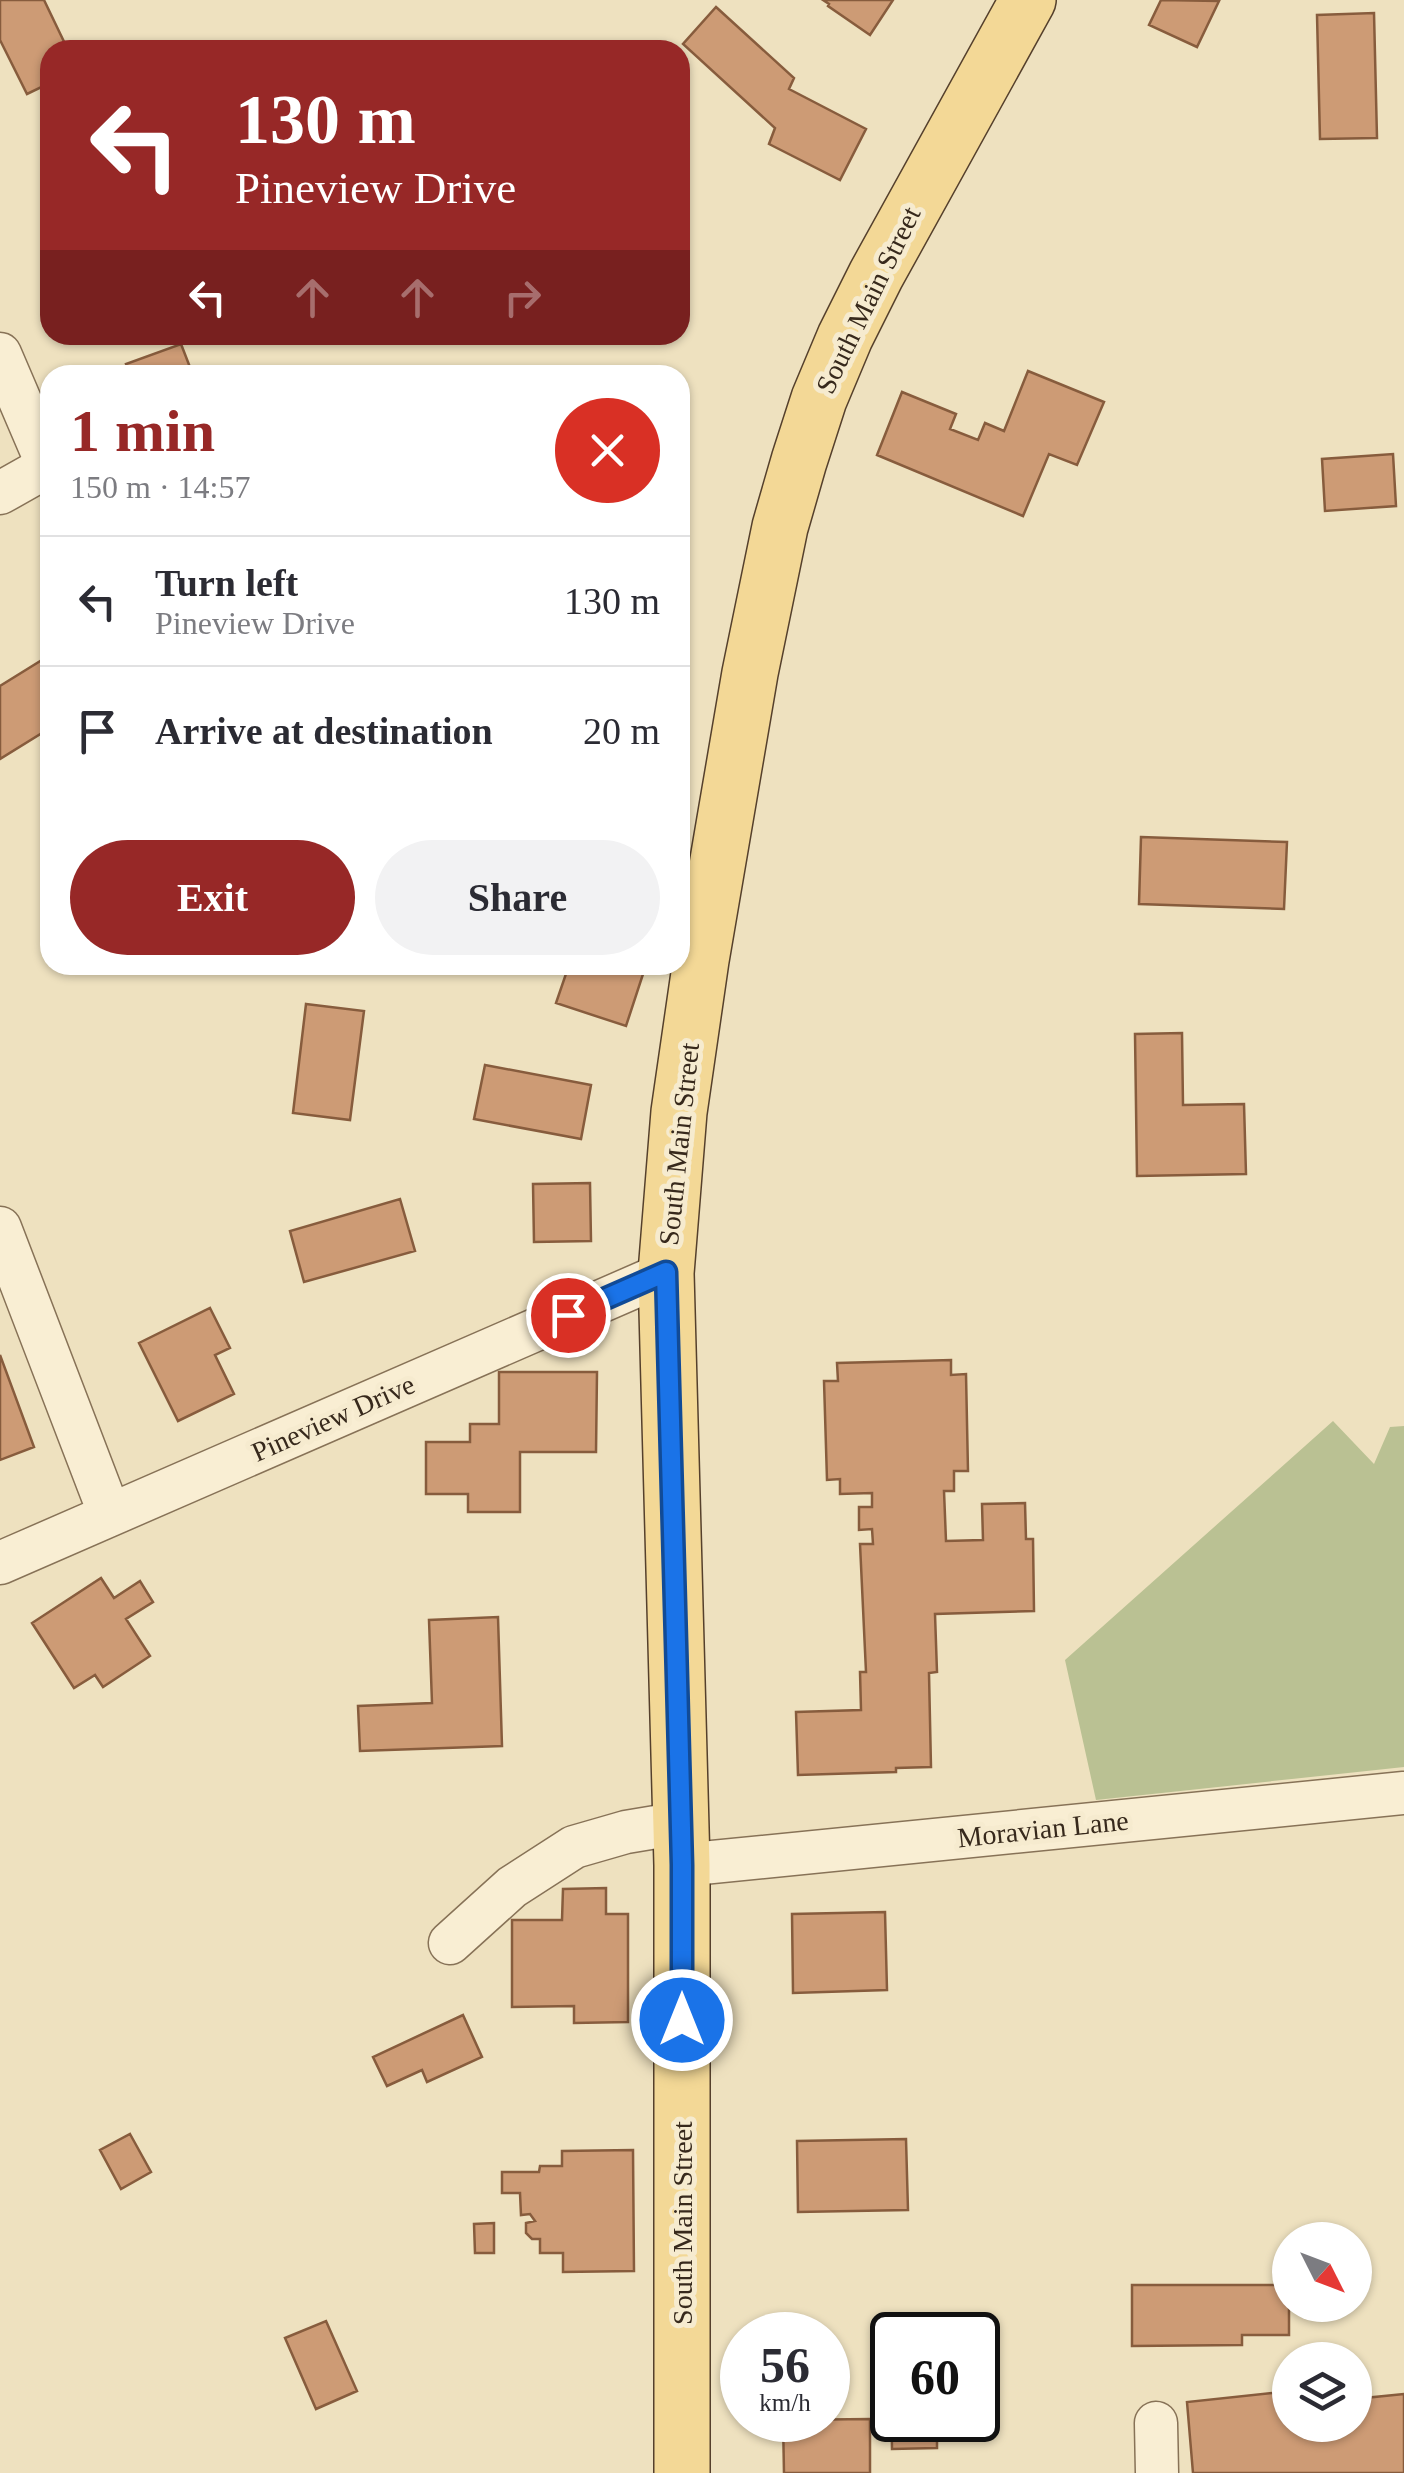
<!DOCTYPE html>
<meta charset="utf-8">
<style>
body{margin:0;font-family:Georgia,serif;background:#f2f2f3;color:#2b2b33;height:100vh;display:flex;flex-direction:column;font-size:38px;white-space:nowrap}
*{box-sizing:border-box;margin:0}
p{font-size:32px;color:#7c7c81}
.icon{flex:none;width:55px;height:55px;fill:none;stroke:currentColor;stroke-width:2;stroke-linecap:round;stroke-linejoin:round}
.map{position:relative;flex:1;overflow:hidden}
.side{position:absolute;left:40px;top:365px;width:650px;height:610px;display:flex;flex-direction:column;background:#fff;border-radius:30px;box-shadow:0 2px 8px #0004}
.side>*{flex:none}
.hud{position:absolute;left:40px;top:40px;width:650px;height:305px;border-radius:30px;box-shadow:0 2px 8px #0004;background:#972827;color:#fff;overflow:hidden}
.needle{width:65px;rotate:132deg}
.controls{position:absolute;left:1272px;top:2222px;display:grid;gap:20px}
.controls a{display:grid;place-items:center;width:100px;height:100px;border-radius:50%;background:#fff;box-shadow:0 2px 8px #0004;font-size:50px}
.speed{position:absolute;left:720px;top:2312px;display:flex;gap:20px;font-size:50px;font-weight:700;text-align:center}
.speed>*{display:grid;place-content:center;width:130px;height:130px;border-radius:50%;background:#fff;box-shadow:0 2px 8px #0004;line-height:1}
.speed small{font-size:25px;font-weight:400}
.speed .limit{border:5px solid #111;border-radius:15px;background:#fff;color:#111}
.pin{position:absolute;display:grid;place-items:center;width:85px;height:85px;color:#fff;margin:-42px;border:5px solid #fff;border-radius:50%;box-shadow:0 2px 10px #0007}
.me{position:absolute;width:110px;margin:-55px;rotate:0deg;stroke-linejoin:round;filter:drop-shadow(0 0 8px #0008)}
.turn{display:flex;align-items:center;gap:35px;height:210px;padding:0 30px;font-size:45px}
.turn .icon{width:130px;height:130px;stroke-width:2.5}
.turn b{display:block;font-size:70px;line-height:85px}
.lanes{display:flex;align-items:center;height:95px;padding:0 30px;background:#0003;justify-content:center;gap:50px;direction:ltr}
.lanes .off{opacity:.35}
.round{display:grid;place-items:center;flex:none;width:105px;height:105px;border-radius:52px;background:#f2f2f3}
.summary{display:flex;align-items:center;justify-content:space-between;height:170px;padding:0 30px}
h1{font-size:60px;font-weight:600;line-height:75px;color:#972827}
.cta{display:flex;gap:20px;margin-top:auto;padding:20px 30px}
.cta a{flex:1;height:115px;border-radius:60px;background:#972827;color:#fff;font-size:40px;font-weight:600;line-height:115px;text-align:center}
.cta a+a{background:#f2f2f3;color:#2b2b33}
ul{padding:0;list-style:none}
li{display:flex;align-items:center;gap:30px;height:130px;padding:0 30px;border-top:2px solid #e1e1e2}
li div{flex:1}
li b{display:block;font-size:38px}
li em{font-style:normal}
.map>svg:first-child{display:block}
</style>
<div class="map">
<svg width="1404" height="2473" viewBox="0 0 1404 2473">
<rect width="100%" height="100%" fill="#eee1bf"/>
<path fill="#bac193" d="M1333 1421 1374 1464 1390 1427 1404 1426V1767L1096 1800 1065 1660Z"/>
<path fill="#cd9b75" stroke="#875c3d" stroke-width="2.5" d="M0 0H44L68 50H50V83L27 94 0 40Z
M823 0H893L870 35 828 6 829 4Z
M1161 0 1219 1 1197 47 1149 25Z
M716 7 794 78 789 89 866 129 840 180 769 144 775 128 683 44Z
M1374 13 1377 138 1320 139 1317 15Z
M181 344 193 375H130L126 364Z
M1028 371 1104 402 1077 465 1049 454 1023 516 877 455 902 392 956 414 950 429 978 440 985 423 1004 431Z
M1393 454 1396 506 1325 511 1322 459Z
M50 655V728L0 759V686Z
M1141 837 1287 842 1284 909 1139 904Z
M569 965H636L645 968 626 1026 556 1003Z
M306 1004 364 1011 350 1120 293 1113Z
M1182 1033 1183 1105 1244 1104 1246 1174 1137 1176 1135 1034Z
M485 1065 591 1085 581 1139 474 1119Z
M590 1183 591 1241 534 1242 533 1184Z
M400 1199 415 1251 304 1282 290 1231Z
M210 1308 230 1348 215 1355 234 1394 178 1421 139 1343Z
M0 1355 34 1447 0 1460Z
M951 1360V1375L966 1374 968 1471H954V1491H944L946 1541 983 1540 982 1504 1025 1503 1026 1539H1033L1034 1611 935 1614 937 1672 929 1673 931 1767 896 1768V1772L798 1775 796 1712 861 1710 860 1672H866L860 1544H873L872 1529 859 1530V1507H872V1493L840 1494V1479L827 1480 824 1381H838L837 1363Z
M499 1372H597L596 1452H520V1512H468V1494H426V1442H470V1424H499Z
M101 1578 114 1598 140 1581 153 1602 126 1619 150 1656 103 1687 95 1675 74 1688 32 1623Z
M498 1617 502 1746 360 1751 358 1706 432 1703 429 1620Z
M606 1888V1914H628V2022L574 2023V2006L512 2007V1920H562L563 1889Z
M885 1912 887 1990 793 1993 792 1914Z
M463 2015 482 2057 427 2082 422 2070 387 2086 373 2057Z
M130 2134 151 2172 121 2189 100 2150Z
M906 2139 908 2210 798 2212 797 2141Z
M633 2150 634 2271 563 2272V2253H540V2239H532L526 2233V2223L535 2221 530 2214 521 2215 520 2193H502V2172H539L540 2166H562V2151Z
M494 2223V2253H475L474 2224Z
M1132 2285H1289V2335H1242V2345L1132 2346Z
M326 2321 357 2391 316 2409 285 2338Z
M891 2387 892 2420H937V2448L892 2449Z
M1290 2391V2425H1355V2399L1404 2394V2473H1193L1187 2402Z
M870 2419V2473H784L783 2420Z"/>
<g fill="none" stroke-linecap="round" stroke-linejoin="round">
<defs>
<path id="minor" d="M0 354 48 466 0 493
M0 1228 110 1515
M0 1563 666 1273
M682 1865 1404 1793
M450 1943 512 1887 574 1847 626 1832 680 1823
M1156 2423 1157 2473"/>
<path id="major" d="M682 2473V1865L666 1273 679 1112 701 960 750 673 780 527 799 461 819 399 845 337 876 275 1028 0"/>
</defs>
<use href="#minor" stroke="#877257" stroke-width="45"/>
<use href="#major" stroke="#55402c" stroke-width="58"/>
<use href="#minor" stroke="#f9eed3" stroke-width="42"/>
<use href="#major" stroke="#f3d896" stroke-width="55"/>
</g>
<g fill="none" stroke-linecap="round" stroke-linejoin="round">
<defs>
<path id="route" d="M568 1315 666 1272 682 1865V2020"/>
</defs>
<use href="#route" stroke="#114b97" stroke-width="25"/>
<use href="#route" stroke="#1a73e8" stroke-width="18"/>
</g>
<g text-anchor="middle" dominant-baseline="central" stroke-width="10" stroke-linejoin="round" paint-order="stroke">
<g font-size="28" fill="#37291c" stroke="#f6ebcf">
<text transform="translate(868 300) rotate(-64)">South Main Street</text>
<text transform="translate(679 1144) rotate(-84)">South Main Street</text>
<text transform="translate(333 1418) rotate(-24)">Pineview Drive</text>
<text transform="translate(1043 1829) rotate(-6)">Moravian Lane</text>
<text transform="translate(682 2223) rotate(-90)">South Main Street</text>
</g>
</g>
</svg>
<div class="controls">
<a><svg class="needle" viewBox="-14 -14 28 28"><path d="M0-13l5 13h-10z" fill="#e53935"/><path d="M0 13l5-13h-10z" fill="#7c7c81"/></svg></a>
<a><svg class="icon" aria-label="layers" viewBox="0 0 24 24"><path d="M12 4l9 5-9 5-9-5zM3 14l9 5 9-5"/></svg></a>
</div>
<div class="speed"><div>56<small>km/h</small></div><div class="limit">60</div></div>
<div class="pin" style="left:568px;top:1315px;background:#d93025"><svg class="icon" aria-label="arrive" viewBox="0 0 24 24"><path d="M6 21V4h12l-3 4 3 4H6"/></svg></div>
<svg class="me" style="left:682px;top:2020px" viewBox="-20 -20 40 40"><circle r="17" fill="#1a73e8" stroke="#fff" stroke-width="3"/><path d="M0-11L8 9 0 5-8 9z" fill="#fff"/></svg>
<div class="hud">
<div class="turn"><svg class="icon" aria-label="left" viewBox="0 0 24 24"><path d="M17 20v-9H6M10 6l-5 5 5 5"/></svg><div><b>130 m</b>Pineview Drive</div></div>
<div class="lanes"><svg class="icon" aria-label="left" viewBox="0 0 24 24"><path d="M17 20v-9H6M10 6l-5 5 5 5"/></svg><svg class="icon off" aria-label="ahead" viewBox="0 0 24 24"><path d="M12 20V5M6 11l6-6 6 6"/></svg><svg class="icon off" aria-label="ahead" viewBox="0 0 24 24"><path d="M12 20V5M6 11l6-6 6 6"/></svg><svg class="icon off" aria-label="right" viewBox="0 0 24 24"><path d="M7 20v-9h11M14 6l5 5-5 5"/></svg></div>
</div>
<section class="side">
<div class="summary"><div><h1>1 min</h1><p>150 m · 14:57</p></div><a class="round" style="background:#d93025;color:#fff"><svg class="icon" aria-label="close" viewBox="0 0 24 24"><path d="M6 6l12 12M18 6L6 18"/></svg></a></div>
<ul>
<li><svg class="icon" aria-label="left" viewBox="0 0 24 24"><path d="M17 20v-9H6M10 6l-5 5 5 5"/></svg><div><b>Turn left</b><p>Pineview Drive</p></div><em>130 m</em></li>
<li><svg class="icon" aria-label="arrive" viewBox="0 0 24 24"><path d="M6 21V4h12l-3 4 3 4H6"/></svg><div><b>Arrive at destination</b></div><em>20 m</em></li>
</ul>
<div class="cta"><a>Exit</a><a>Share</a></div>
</section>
</div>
